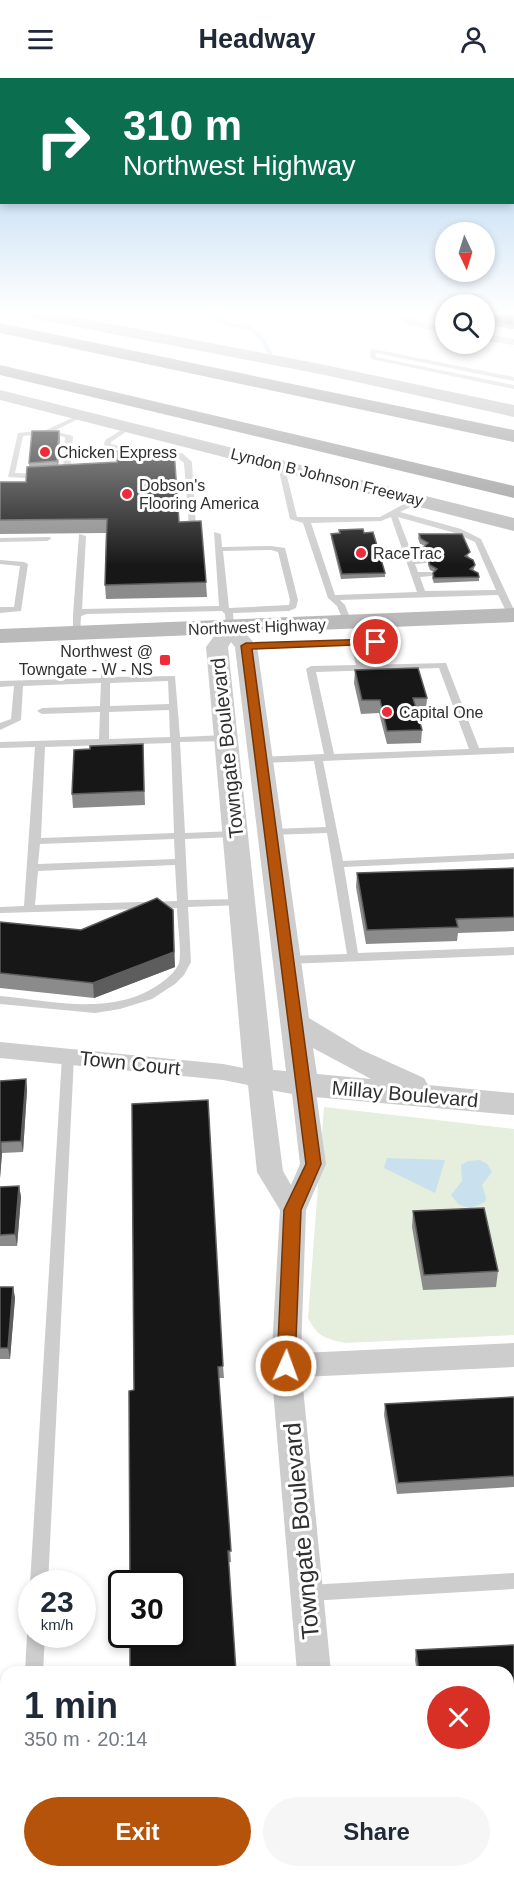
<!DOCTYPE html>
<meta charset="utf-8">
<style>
body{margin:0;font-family:Helvetica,sans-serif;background:#f6f6f7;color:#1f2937;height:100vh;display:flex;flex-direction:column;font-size:22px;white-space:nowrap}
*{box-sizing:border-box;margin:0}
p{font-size:20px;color:#747a83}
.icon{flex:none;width:33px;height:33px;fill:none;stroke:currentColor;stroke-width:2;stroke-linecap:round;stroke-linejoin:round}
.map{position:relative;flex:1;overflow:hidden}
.side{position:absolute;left:0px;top:1588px;width:514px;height:212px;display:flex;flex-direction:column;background:#fff;border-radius:18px 18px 0 0;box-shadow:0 3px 9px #0003}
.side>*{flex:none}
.banner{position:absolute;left:0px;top:0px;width:514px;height:126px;box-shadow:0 3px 9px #0003;background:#0b6e4f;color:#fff;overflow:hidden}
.needle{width:39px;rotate:176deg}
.buttons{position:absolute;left:435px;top:144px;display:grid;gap:12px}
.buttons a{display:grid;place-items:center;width:60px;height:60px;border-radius:50%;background:#fff;box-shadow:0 3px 9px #0003;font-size:30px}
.speed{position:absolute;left:18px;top:1492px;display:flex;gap:12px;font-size:30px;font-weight:700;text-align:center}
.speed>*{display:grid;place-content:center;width:78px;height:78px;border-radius:50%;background:#fff;box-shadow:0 3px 9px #0003;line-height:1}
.speed small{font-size:15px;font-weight:400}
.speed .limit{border:3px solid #111;border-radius:9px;background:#fff;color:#111}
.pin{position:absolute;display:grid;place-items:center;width:51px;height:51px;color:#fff;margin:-26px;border:3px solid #fff;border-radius:50%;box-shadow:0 2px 6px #0007}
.me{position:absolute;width:66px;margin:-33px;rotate:2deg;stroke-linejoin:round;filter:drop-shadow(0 0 4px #0008)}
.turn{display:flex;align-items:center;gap:21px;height:126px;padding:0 24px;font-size:27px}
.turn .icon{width:78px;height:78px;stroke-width:2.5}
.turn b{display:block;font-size:42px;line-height:51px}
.round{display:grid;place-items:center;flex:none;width:63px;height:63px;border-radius:32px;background:#f6f6f7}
.summary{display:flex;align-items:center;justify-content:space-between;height:102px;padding:0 24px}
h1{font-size:36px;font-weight:700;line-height:45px}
.primary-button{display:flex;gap:12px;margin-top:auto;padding:12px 24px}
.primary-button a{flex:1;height:69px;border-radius:36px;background:#b45309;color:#fff;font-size:24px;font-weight:700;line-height:69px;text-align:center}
.primary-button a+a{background:#f6f6f7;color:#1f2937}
header{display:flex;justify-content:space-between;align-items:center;height:78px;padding:0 24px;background:#fff;font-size:27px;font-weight:700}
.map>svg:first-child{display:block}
</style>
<header><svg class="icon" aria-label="menu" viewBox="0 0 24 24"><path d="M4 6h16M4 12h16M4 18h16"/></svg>Headway<svg class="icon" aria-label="person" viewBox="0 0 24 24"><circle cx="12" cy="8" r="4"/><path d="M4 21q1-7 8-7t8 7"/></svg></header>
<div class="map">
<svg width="514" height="1799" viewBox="0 0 514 1799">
<rect width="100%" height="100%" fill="#fff"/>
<path fill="#e6eedd" d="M324 1029 514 1051V1257L345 1265C324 1260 318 1259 308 1240Z"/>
<path fill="#c9e0ee" d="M387 1080 445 1082 435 1115 384 1090Z
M480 1082 487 1086 492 1094 482 1107 486 1120 485 1124 471 1130 459 1127 451 1117 462 1103 461 1087 468 1083Z"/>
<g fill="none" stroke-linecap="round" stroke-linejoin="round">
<path stroke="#c9e0ee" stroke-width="4.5" d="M212 236C233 259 251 232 270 276"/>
<path fill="#cdcdcd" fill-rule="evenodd" d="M373 271 514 299V303L376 275V279L514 307V311L371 281 370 273Z
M81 336 86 337 54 353 73 358 70 396 39 401 8 399 18 355 46 352ZM47 356 65 359 63 393 39 396 15 395 23 358Z
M128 348 133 349 111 364V366L143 373V377L104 367 105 362Z
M157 374 182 375 192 384 196 450 189 448 184 385 177 379 157 378Z
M277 384 284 386 297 439H380L415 420H421V424L400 434 461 451 481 461 514 532V539H509L498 517 340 522 345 527 352 545 345 547 337 528 328 520 303 445 290 441ZM391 439 417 514 335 517 311 445 381 443ZM398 439 455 455 475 464 496 512 425 513 420 499 431 498 435 496 431 494H418L415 486 426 485 430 483 426 481H414L411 473 422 472 426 470 422 468H409Z
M214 454 221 456 222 469 271 468 285 470 298 522 296 530 289 533 233 535 234 550 230 553 226 550 225 536 222 533 87 536 81 538 80 556 79 558H73V537L79 456 86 458 82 531 219 528ZM271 472 278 474 290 522 289 527 229 530 223 473Z
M50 459 51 461 47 463 0 464V460Z
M0 482 24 484 28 486 21 533 0 535V529H14L20 488 0 486Z
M354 561 358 564 365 587 446 585 479 670 514 669V675L323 683 343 783 514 775V781L344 789 358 875 514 869V877L287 886 281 882 287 878 347 876 327 755 271 757 266 754 271 751 326 749 314 683 261 685 256 682 261 679 324 676 306 591 311 588 356 587 350 564ZM439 590 469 671 334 676 316 594Z
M106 570 111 573 110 599 175 598 180 659 226 657 231 660 226 663 180 664 185 755 235 753 240 756 235 759 185 761 188 822 242 821 248 824 242 827 188 829 191 884 184 897 175 906 152 921 120 931 95 935 0 926V918C53 923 114 939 161 905 168 900 176 893 179 885 182 874 177 843 177 830L0 835V829L24 828 35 669 0 670V664L99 661 100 634 42 636 37 633 42 630 100 628 101 605 23 608 21 642 0 652V645L11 641 14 608 0 609V603L101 600V573ZM168 603 169 626 110 628V605ZM169 632 170 659 109 661V634ZM171 665 174 755 41 760 45 669ZM174 761 175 781 38 786 40 766ZM175 787 177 823 35 827 38 793Z
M68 975 74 979 48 1506H32V1509L30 1506 62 979Z
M514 1495V1511L309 1523 303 1521 300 1515 303 1509 309 1507Z
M32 1550V1557H45L43 1594H25L27 1557Z
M14 1794H34L33 1799H13Z"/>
<path fill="#cdcdcd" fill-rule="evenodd" d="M403 236 417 243 446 249V256L409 247 397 239Z
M484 256 514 261V267L484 263Z
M0 964 223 986 268 995 271 1001 283 1093 291 1107 300 1086 291 1007 294 1001 303 999 312 1001 315 1007 326 1086 306 1132 301 1275 514 1265V1289L302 1299 331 1594H297L271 1288 280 1132 257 1094 248 1007 223 1002 0 980Z
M514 1764V1799L495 1797 493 1794H508V1765Z
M313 1794H356L354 1799H315Z"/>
<path fill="#cdcdcd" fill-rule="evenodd" d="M230 544 237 546 257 568 309 940 362 972 424 1000 428 1007 514 1015V1037L303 1018 248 1008 244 1001 206 569 223 546ZM231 564 235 569 286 993 273 992 228 569ZM313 970 371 1001 317 996Z"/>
<path fill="#bababa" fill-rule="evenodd" d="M28 236H60L325 287 514 327V339L325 297 36 241Z
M0 312 514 440V453L0 322Z
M514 530V544L0 565V551Z"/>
<path fill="#979797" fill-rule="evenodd" d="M0 245 514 352V364L0 255Z
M0 287 514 408V420L0 297Z"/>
</g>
<path fill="#8b8b8b" d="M484 236H514V251L484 247Z
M60 360 58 388 179 444 206 504 207 519 106 521 105 507 106 455 0 456V404H26L29 389V385Z
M339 452 364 455 385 495V499L341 501 331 460V456L339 455Z
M419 456 469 478 468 479 475 487 474 491 473 492 479 499V503L434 505 432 500 433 495 434 494 430 492 428 487V482L429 481 425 479 423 474 424 469 425 468 420 466 418 460Z
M355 592 427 620 426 633H417L422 652 421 665 387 666 379 635 361 636 354 605Z
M143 666 145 727 73 730 72 716 90 671Z
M514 790V853L458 855 457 863 366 866 356 809 357 795Z
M0 844 175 889 94 920 0 910Z
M26 1001 27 1012 23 1074 2 1075 0 1100V1003Z
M132 1026 223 1288 224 1300H219L231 1484H229L134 1312Z
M19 1108 21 1119 17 1168H0V1109Z
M413 1133 498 1193 496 1209 423 1212 412 1149Z
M0 1209H13L15 1220 10 1281H0Z
M514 1319V1409L397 1416 384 1337 385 1326Z
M514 1567V1683H508V1594H417L415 1582 416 1572Z"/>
<path fill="#5d5d5d" d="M59 353 60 360 58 391 57 383Z
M173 832 175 889 94 920 93 905Z
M26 1001 27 1012 23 1074 21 1063Z
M1 1064 2 1075 0 1100V1073Z
M19 1108 21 1119 17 1168 15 1156Z
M13 1209 15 1220 10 1281 8 1270Z"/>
<path fill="#171717" stroke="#5d5d5d" stroke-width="1.5" d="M484 236H514V247L484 243Z
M32 353H59L57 383 29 385Z
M174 371 179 444 201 443 206 504 105 507 107 441 0 442V404H26L27 389 117 384V373Z
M363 451 364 455 373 454 385 495 342 496 331 456 340 455 339 452Z
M419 456H462L470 474 465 478 473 482 475 487 470 491 478 495 479 499 434 500 433 495 437 491 430 487 428 482 432 478 425 474 424 469 428 465 421 461Z
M418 590 427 620H413L422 652 387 653 380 622H362L355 592Z
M143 666 144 713 72 716 74 672 90 671V668Z
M514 790V839L456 841 458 849 367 852 357 795Z
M157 820 173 832 174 874 93 905 0 895V844L81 852Z
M26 1001 21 1063 1 1064 0 1073V1003Z
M208 1022 223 1288 218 1289 231 1473H228L236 1594H130V1557H172V1506H130L129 1313 134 1312 132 1026Z
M19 1108 15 1156 0 1157V1109Z
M484 1130 498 1193 424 1197 413 1133Z
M0 1209H13L8 1270H0Z
M514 1319V1398L398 1405 385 1326Z
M514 1567V1672L508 1673V1594H419L416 1572Z
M130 1794H247V1799H130Z"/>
<linearGradient id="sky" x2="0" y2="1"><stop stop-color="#9bc6ea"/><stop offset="0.48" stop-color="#fff"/><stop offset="1" stop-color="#fff" stop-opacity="0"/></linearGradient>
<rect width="514" height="488" fill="url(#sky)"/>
<path fill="#b45309" stroke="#753606" stroke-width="1.5" d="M376 561 381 564 379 566 252 571 321 1086 301 1132 295 1288 292 1293 286 1295 280 1293 277 1288 284 1132 306 1086 241 568 246 565Z"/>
<g fill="#ef2a39" stroke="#fff" stroke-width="2">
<circle cx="45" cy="374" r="6"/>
<circle cx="127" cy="416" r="6"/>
<circle cx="361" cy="475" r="6"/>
<rect x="159" y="576" width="12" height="12" rx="3"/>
<circle cx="387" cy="634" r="6"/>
</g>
<g text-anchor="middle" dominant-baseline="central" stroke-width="6" stroke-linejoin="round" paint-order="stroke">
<g font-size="16" fill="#303030" stroke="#fff" text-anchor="start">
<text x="57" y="374">Chicken Express</text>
<text x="139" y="407">Dobson's<tspan x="139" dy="18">Flooring America</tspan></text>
<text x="373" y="475">RaceTrac</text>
<text x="153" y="573" text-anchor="end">Northwest @<tspan x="153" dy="18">Towngate - W - NS</tspan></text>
<text x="399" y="634">Capital One</text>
</g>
<g font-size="16" fill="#303030" stroke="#fff">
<text transform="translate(327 399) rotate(14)">Lyndon B Johnson Freeway</text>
<text transform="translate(257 549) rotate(-2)">Northwest Highway</text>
</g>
<g font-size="20" fill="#303030" stroke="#fff">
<text transform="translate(227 670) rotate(-96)">Towngate Boulevard</text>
<text transform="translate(130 985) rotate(6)">Town Court</text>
<text transform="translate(405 1016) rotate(5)">Millay Boulevard</text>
</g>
<g font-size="24" fill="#303030" stroke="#fff">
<text transform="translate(301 1453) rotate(-95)">Towngate Boulevard</text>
</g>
</g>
</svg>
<div class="buttons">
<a><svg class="needle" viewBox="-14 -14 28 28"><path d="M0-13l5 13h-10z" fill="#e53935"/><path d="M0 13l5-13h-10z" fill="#747a83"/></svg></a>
<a><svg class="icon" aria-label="search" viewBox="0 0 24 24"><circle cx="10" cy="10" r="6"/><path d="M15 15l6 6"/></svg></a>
</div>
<div class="speed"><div>23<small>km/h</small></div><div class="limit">30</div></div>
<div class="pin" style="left:376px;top:564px;background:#d93025"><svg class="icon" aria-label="arrive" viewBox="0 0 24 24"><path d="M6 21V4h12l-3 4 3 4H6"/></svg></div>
<svg class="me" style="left:286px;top:1288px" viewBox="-20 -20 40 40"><circle r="17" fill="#b45309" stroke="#fff" stroke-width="3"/><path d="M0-11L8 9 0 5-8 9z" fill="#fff"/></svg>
<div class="banner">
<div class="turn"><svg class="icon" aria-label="right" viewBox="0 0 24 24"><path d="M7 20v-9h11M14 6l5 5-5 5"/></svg><div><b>310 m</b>Northwest Highway</div></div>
</div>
<section class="side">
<div class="summary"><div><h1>1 min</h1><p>350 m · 20:14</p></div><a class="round" style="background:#d93025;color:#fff"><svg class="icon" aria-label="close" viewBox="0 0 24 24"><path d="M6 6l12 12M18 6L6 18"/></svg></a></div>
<div class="primary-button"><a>Exit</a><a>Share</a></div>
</section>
</div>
